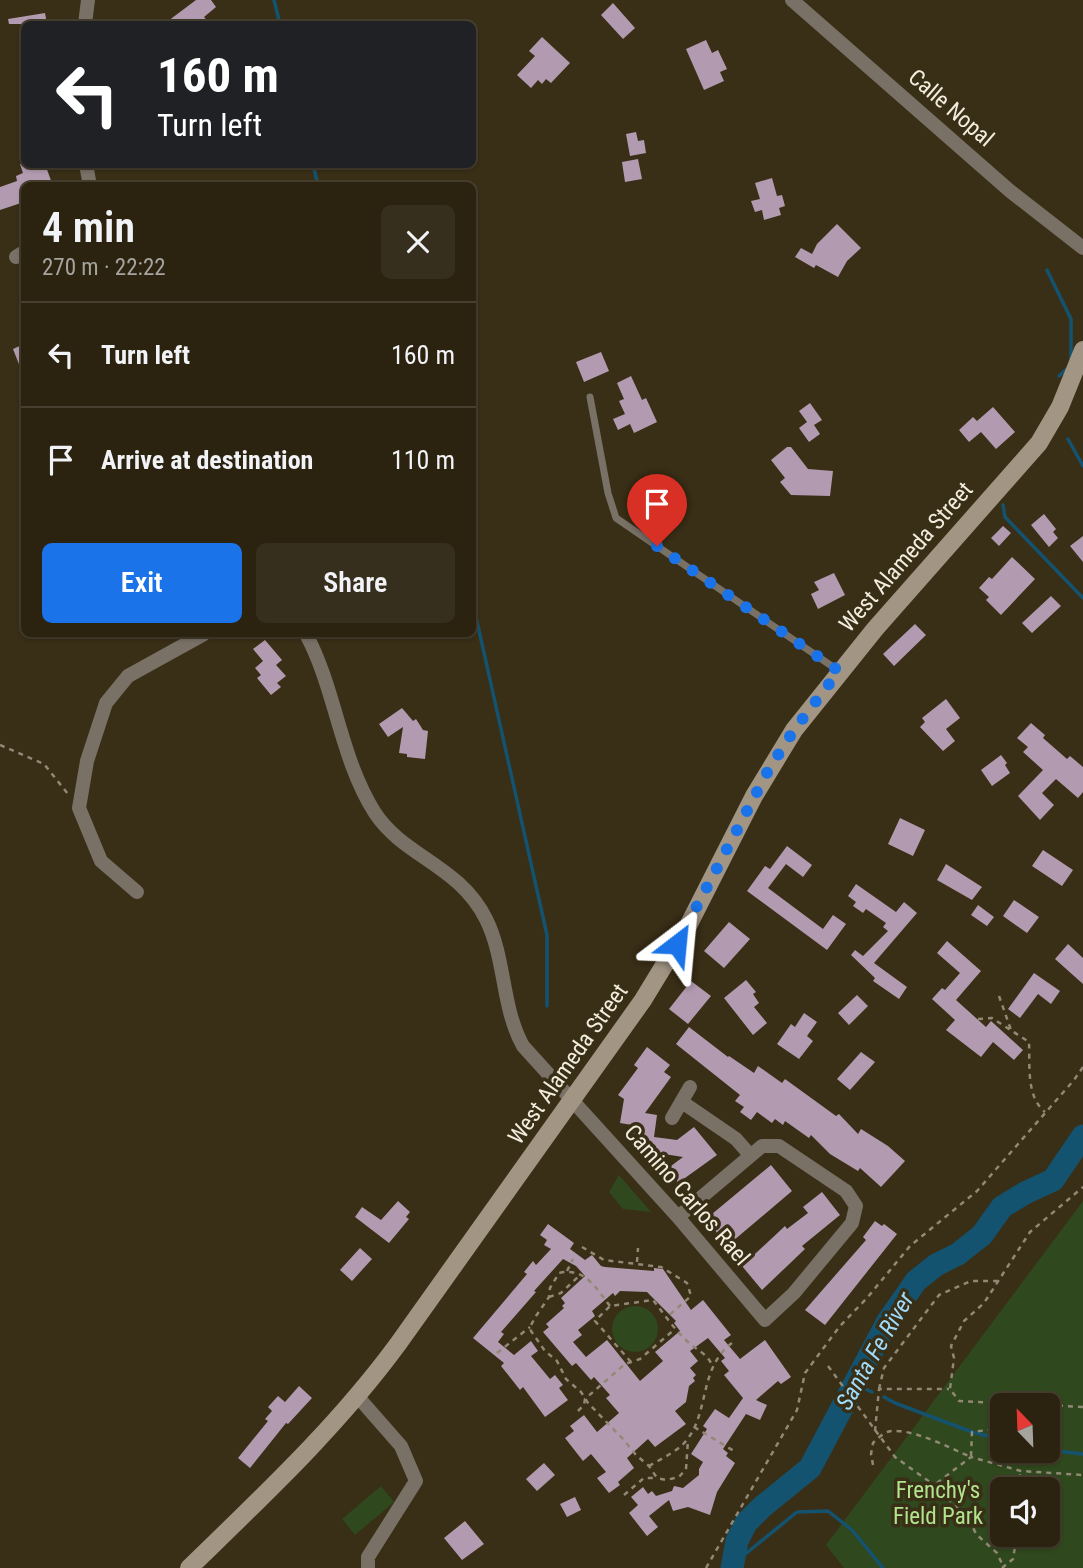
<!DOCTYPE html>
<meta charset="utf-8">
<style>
body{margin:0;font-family:"Roboto Condensed",sans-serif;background:#372f1e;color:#f1f3f6;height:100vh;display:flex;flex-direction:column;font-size:26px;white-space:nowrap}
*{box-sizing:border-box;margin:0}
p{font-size:23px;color:#a6a49f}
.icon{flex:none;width:38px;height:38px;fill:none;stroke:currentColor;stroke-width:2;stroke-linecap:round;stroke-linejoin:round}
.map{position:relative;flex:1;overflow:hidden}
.drawer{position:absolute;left:21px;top:182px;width:455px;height:455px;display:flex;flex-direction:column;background:#2b2210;border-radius:10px;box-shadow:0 2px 5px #0004,0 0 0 2px #473f30}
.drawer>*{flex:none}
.banner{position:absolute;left:21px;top:21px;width:455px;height:147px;border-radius:10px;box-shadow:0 2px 5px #0004,0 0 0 2px #473f30;background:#202124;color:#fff;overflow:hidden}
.needle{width:46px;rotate:337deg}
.tools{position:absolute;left:990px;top:1393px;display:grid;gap:14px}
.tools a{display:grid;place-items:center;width:70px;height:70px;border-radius:10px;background:#2b2210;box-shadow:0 2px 5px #0004,0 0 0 2px #473f30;font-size:35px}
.pin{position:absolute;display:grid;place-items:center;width:60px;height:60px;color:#fff;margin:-72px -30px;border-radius:50% 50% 50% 0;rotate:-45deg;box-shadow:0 0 7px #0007}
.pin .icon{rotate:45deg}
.me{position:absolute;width:77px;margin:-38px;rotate:29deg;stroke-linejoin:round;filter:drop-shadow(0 0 5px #0008)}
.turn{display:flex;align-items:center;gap:24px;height:147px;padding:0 21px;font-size:32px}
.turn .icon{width:91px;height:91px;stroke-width:2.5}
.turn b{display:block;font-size:49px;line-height:60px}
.round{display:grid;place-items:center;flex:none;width:74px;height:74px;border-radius:10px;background:#372f1e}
.headline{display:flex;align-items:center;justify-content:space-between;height:119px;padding:0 21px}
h1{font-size:42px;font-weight:600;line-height:52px}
.cta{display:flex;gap:14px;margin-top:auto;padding:14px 21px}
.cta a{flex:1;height:80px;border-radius:10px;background:#1a73e8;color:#fff;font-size:28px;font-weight:600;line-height:80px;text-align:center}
.cta a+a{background:#372f1e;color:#f1f3f6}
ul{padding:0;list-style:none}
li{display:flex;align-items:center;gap:21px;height:105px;padding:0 21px;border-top:2px solid #473f30}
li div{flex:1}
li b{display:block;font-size:26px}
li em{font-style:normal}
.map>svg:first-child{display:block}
</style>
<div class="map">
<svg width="1083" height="1568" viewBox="0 0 1083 1568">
<rect width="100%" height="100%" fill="#392e16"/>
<path fill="#30481d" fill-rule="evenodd" d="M619 1175 651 1212 623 1209 609 1192Z
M1083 1201V1568H844L826 1545ZM1003 1405H1048V1451H1003ZM1003 1489H1048V1535H1003Z
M612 1329a23 23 0 1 1 46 0a23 23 0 1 1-46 0Z
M381 1486 394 1502 355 1535 342 1519Z"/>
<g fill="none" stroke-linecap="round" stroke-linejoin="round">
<path stroke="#14536f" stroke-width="3.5" d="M274 0 280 24
M313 164 318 186
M1047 270 1071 319V360
M1059 376 1069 367
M1068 439 1083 466
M1003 505 1005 517 1083 598
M472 599 547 935V1006
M855 1384 872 1392
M884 1397 895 1403 972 1432 1003 1440
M1048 1450 1083 1454
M733 1564 797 1512 828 1511 852 1530 883 1568"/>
<path stroke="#14536f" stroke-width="23" d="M732 1568 737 1541 746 1523 762 1507 810 1468 888 1321 916 1281 936 1265 958 1254 982 1235 1002 1207 1025 1193 1053 1180 1083 1136"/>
</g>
<path fill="#b29bb0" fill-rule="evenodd" d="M196 0H211L216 7 204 17 210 24H164Z
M613 3 635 28 623 39 601 15Z
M45 13 47 24H9L8 19Z
M542 37 570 63 551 83 546 79 542 84 538 80 531 88 517 75 535 56 529 51Z
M706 40 712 53 718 50 727 69 720 72 724 81 704 90 686 49Z
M636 132 638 141 644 140 646 153 630 156 626 134Z
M638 159 642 179 625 182 622 162Z
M20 164H45L53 186H24V202L0 210V187L17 181 16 176 23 173Z
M772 178 777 196 782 195 785 206 779 208 781 215 764 220 762 210 755 212 751 201 760 199 755 183Z
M837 224 861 248 847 261 838 277 816 265 814 268 795 257 801 248 812 254 817 244Z
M24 344V377L13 349Z
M601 352 609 371 584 382 576 362Z
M631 376 642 400 646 398 657 422 634 433 630 424 618 430 613 419 625 414 619 401 624 399 617 383Z
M810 403 822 420 814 425 820 434 809 442 799 428 807 422 799 411Z
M993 407 1015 432 996 449 981 432 969 442 959 430 973 417 977 421Z
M787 447H791L808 469 833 471 830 496 791 495 780 482 785 478 771 460Z
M1044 514 1056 529 1053 532 1058 538 1049 547 1031 525Z
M1003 526 1011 533 999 546 991 538Z
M1083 536V562L1070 546Z
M1012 557 1035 579 1001 615 986 600 989 597 979 588 989 577 992 579Z
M834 573 845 595 818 609 811 594 819 590 814 582Z
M1051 596 1061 606 1032 633 1022 623Z
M915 624 926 635 894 666 883 654Z
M265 640 282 660 276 665 286 676 277 683 281 687 271 695 257 678 261 675 255 668 263 661 253 649Z
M946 699 960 718 946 729 955 741 943 751 920 727 925 722 922 718Z
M402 708 413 721 416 719 423 730 428 731 425 759 407 757V754L399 753 403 727 388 737 379 724Z
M1031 723 1045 735 1043 738 1067 759 1070 756 1083 767V792L1078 798 1056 779 1042 793 1054 805 1040 820 1018 796 1043 770 1023 752 1028 747 1017 738Z
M1001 755 1007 763 1005 765 1010 773 992 786 981 770Z
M900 818 925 830 913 856 888 844Z
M787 846 812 865 803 877 786 864 768 888 823 929 833 915 846 924 827 950 747 891 765 866 770 869Z
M1043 850 1073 870 1062 886 1032 866Z
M946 864 982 887 972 900 937 880Z
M856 884 896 912 904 902 917 913 874 963 907 987 899 999 873 981 875 978 851 955 855 950 863 956 888 931 883 927 886 923 866 909 863 913 853 906 856 902 848 896Z
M1014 900 1039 917 1027 933 1003 916Z
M978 905 994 917 987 926 971 915Z
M729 922 750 939 724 968 704 951Z
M947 941 981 971 956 1000 986 1027 991 1021 1023 1050 1014 1060 993 1042 981 1057 946 1030 955 1020 932 999 942 988 945 990 960 973 937 953Z
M1068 944 1083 958V984L1055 959Z
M1034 973 1060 991 1051 1004 1038 994 1020 1018 1008 1009Z
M746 980 756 992 753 994 759 1003 754 1007 767 1023 753 1035 724 998Z
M691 981 711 996 688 1024 669 1009Z
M857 995 868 1006 849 1025 838 1013Z
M804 1013 817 1022 807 1036 813 1041 799 1059 777 1044 791 1024 795 1027Z
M689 1027 728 1057 729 1056 754 1073 758 1066 782 1083 785 1079 836 1116 839 1114 858 1134 861 1129 888 1146 905 1161 881 1187 860 1168 858 1171 830 1154 811 1135 809 1138 785 1121 783 1125 775 1119 772 1123 757 1112 751 1120 740 1112 744 1107 735 1101 740 1095 676 1044Z
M647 1047 670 1065 664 1072 671 1077 645 1113 657 1115 654 1137 677 1140 694 1127 717 1155 678 1183 667 1169 683 1157 651 1152 652 1145 643 1144 644 1137 630 1135 632 1125 620 1123 624 1099 618 1095 638 1068 634 1065Z
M861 1052 875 1062 850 1090 837 1079Z
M771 1165 792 1191 727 1246 706 1219Z
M822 1192 840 1215 802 1246 805 1249 762 1290 742 1266 785 1226 787 1229 808 1213 803 1207Z
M398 1201 410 1212 406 1217 409 1219 389 1243 355 1217 362 1207 381 1220Z
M875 1221 882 1226 884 1224 897 1234 825 1325 805 1310 866 1240 863 1237Z
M548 1224 574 1243 570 1249 585 1260 592 1255 601 1266 605 1267 654 1271V1268L663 1269 691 1310 703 1300 731 1335 724 1340 740 1359 765 1340 791 1377 781 1384 778 1381 756 1400 767 1405 760 1420 746 1414 723 1449 728 1453 726 1456 735 1463 717 1492 710 1515 688 1507 673 1511 669 1500 649 1516 658 1527 647 1536 629 1513 638 1505 631 1497 643 1487 648 1494 652 1491 656 1496 672 1491 674 1486 683 1488 699 1475V1469L703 1462 691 1454 707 1429 703 1426 715 1409 729 1418 743 1398 724 1375 729 1371 721 1361 725 1358 708 1338 690 1351 698 1361 690 1368 696 1375 693 1378 695 1381 689 1386 686 1402 675 1411 686 1424 655 1447 648 1439 627 1458 634 1468 618 1482 620 1485 609 1493 597 1478 606 1472 591 1454 583 1461 565 1438 574 1431 570 1426 584 1415 597 1432 619 1413 606 1398 610 1395 594 1377 591 1380 576 1363 572 1366 543 1332 549 1327 546 1324 564 1308 562 1306 565 1303 561 1298 585 1276 576 1266 563 1259 534 1291 536 1292 501 1332 504 1334 498 1342 514 1355 531 1341 538 1351 531 1356 550 1379 555 1375 563 1385 559 1388 568 1400 545 1417 523 1387 520 1390 501 1366 504 1363 473 1338 527 1274 524 1272 533 1261 536 1265 551 1249 544 1245 547 1240 540 1235ZM620 1291 647 1292 676 1321 674 1323 680 1331 655 1352 663 1361 640 1381 607 1340 586 1357 573 1342 582 1335 578 1330 595 1316 592 1311 613 1293 615 1296Z
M360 1248 372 1259 352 1281 340 1270Z
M299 1386 312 1398 288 1424 286 1423 250 1468 238 1458 268 1421 265 1419 272 1411 268 1407 278 1396 285 1402Z
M544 1463 555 1475 537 1491 526 1479Z
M575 1497 581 1510 567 1517 560 1504Z
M465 1521 484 1544 462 1560 444 1538Z"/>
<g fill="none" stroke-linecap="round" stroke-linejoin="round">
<path stroke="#918875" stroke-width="2.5" stroke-dasharray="5 5" stroke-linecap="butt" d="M0 745 44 764 68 794
M999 996 1011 1030
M978 1019 992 1018 1029 1042C1030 1065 1026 1097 1045 1112
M582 1247 604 1260 661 1267 687 1283 691 1296 666 1318
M637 1262 638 1248
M567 1271 573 1259
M549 1297 561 1293 580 1275
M610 1306C596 1288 585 1267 559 1273L550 1288 549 1297 536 1316 530 1327 531 1331 545 1351 557 1361 566 1379 581 1392 588 1403 623 1439 636 1455 649 1466 657 1478 666 1480 679 1477 686 1469 688 1440
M497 1353 530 1327
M631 1362 595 1321 610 1306 653 1300C664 1314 674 1329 687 1341 696 1350 707 1353 712 1365
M828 1366 895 1457 934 1485 970 1521 976 1534 997 1553 1004 1568
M879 1389 884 1368 939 1295 971 1281H998
M1043 1405 959 1401 950 1389 954 1358 951 1346 964 1321 984 1303 1030 1232 1083 1187
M1048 1405 1083 1407
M578 1411 584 1405 585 1399 625 1364 640 1359 675 1329
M694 1427 734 1451
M875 1431 879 1389H949
M873 1465 871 1454 873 1443C878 1438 884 1432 891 1431 914 1429 950 1448 971 1457L972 1432 1003 1428
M649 1466C662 1458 681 1450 689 1437 709 1408 700 1367 732 1343
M929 1489 971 1457 1021 1471 1083 1475
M1017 1489 1021 1471
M624 1495 644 1478H657
M706 1568 797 1410 805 1373 840 1326 867 1298 910 1246 977 1191 1074 1080 1083 1067
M1002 1568 1013 1559 1015 1547 1014 1535"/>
<path stroke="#797066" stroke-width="7" d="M590 397 608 493 616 518 839 671"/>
<path stroke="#797066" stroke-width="14" d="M792 0 1010 191 1083 248
M85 24 88 0
M86 164 90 186
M16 257 24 252
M306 634C336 690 340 758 375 813 404 857 459 865 486 919 506 959 501 1006 523 1046L678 1217 765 1320 794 1293 852 1223 856 1206 846 1191 779 1146H762L678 1217
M137 892 101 861 79 808 87 761 106 703 128 676 204 634
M682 1102 736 1139 750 1155
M672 1118 690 1087
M358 1397 401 1446 416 1481 368 1557V1568"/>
<path stroke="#a29584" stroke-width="18" d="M189 1568C263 1496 337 1427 398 1344L643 1000 688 926 754 796 794 730 875 629 1039 443 1060 407 1083 350"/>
</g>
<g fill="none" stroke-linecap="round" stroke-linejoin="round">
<path stroke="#1a73e8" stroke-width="12" stroke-dasharray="0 21.6" d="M657 546 839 671 794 730 769 769 677 944"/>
</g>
<g text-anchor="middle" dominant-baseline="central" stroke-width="7" stroke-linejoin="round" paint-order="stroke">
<g font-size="23" fill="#f3edde" stroke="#392e16">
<text transform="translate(951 108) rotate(41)">Calle Nopal</text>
<text transform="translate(906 557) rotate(-49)">West Alameda Street</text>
<text transform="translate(568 1064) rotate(-55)">West Alameda Street</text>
<text transform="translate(687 1195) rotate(49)">Camino Carlos Rael</text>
</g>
<g font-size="23" fill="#b1e48d" stroke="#392e16">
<text x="938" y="1490">Frenchy's<tspan x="938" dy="26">Field Park</tspan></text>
</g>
<g font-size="24" font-style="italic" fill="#9fdbfb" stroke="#392e16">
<text transform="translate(875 1351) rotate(-60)">Santa Fe River</text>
</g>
</g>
</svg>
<div class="tools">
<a><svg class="needle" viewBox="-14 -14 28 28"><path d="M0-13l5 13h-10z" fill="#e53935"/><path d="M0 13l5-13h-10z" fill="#a6a49f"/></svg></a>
<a><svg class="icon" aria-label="sound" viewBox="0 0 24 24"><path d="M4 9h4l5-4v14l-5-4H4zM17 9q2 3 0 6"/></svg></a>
</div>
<div class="pin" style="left:657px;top:546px;background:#d93025"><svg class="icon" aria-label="arrive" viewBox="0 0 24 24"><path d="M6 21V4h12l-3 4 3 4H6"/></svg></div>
<svg class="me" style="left:677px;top:944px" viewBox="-20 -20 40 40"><path d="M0-17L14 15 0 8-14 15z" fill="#1a73e8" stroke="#fff" stroke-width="4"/></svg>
<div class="banner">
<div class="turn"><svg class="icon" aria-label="left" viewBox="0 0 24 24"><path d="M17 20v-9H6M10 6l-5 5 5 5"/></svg><div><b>160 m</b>Turn left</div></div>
</div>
<section class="drawer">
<div class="headline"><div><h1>4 min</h1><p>270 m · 22:22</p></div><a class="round"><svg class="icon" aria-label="close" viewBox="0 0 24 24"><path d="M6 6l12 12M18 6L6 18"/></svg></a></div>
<ul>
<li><svg class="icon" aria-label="left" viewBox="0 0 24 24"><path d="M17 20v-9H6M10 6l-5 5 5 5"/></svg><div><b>Turn left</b></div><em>160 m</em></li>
<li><svg class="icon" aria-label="arrive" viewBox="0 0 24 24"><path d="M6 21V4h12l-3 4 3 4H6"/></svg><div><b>Arrive at destination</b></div><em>110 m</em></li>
</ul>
<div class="cta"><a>Exit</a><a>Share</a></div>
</section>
</div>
